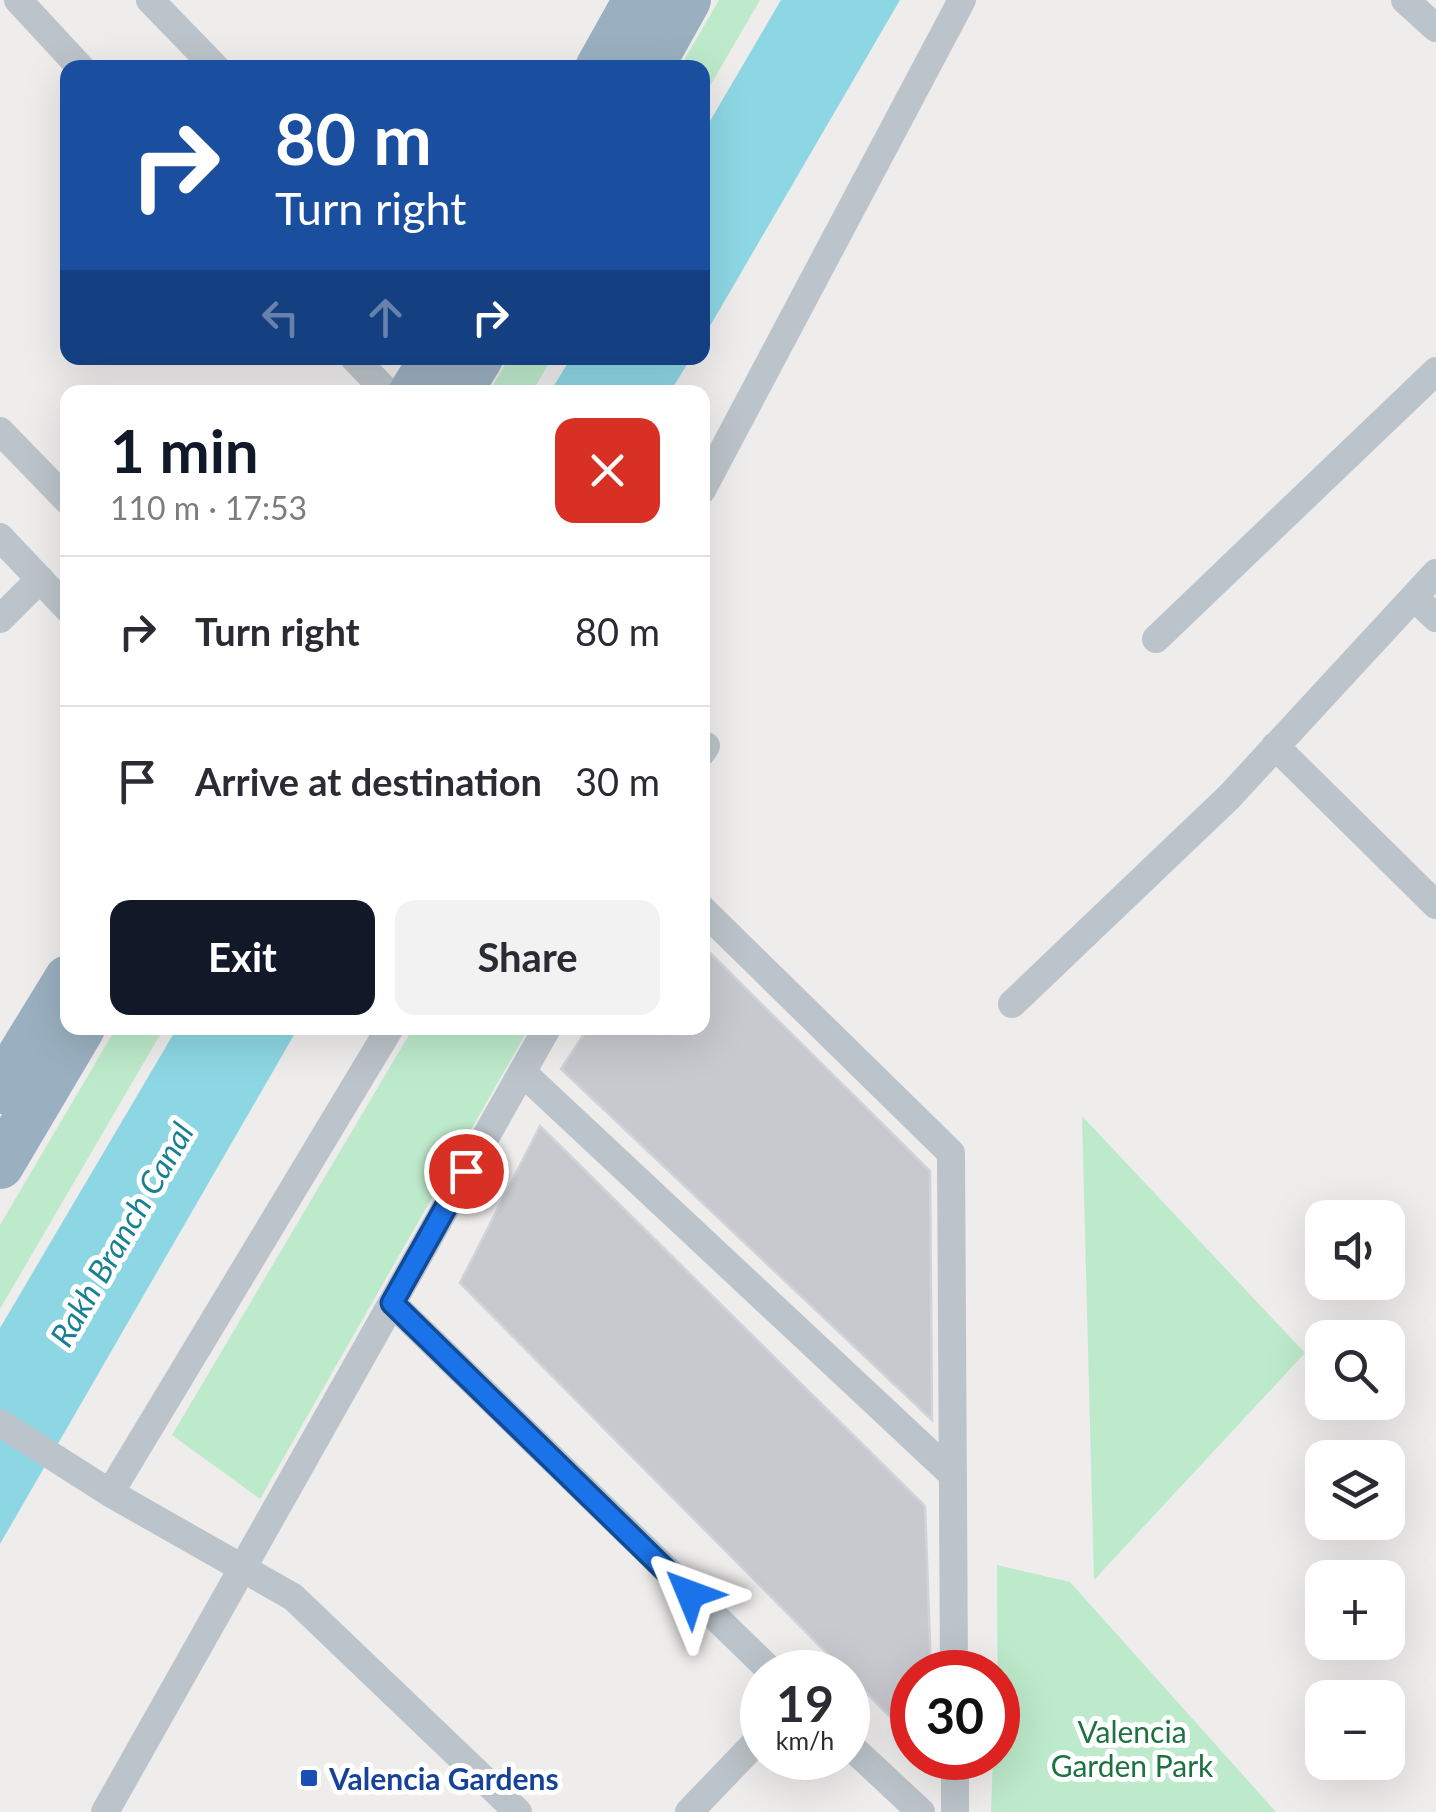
<!DOCTYPE html>
<meta charset="utf-8">
<style>
body{margin:0;font-family:Lato,sans-serif;background:#f2f2f3;color:#2b2b33;height:100vh;display:flex;flex-direction:column;font-size:38px;white-space:nowrap}
*{box-sizing:border-box;margin:0}
p{font-size:32px;color:#7c7c81}
.icon{flex:none;width:55px;height:55px;fill:none;stroke:currentColor;stroke-width:2;stroke-linecap:round;stroke-linejoin:round}
.map{position:relative;flex:1;overflow:hidden}
.panel{position:absolute;left:60px;top:385px;width:650px;height:650px;display:flex;flex-direction:column;background:#fff;border-radius:20px;box-shadow:0 10px 40px #0002}
.panel>*{flex:none}
.banner{position:absolute;left:60px;top:60px;width:650px;height:305px;border-radius:20px;box-shadow:0 10px 40px #0002;background:#1a4fa0;color:#fff;overflow:hidden}
.controls{position:absolute;left:1305px;top:1200px;display:grid;gap:20px}
.controls a{display:grid;place-items:center;width:100px;height:100px;border-radius:20px;background:#fff;box-shadow:0 10px 40px #0002;font-size:50px}
.speed{position:absolute;left:740px;top:1650px;display:flex;gap:20px;font-size:50px;font-weight:700;text-align:center}
.speed>*{display:grid;place-content:center;width:130px;height:130px;border-radius:50%;background:#fff;box-shadow:0 10px 40px #0002;line-height:1}
.speed small{font-size:25px;font-weight:400}
.speed .limit{border:15px solid #d22;background:#fff;color:#111}
.pin{position:absolute;display:grid;place-items:center;width:85px;height:85px;color:#fff;margin:-42px;border:5px solid #fff;border-radius:50%;box-shadow:0 2px 10px #0007}
.me{position:absolute;width:110px;margin:-55px;rotate:314deg;stroke-linejoin:round;filter:drop-shadow(0 0 8px #0008)}
.turn{display:flex;align-items:center;gap:35px;height:210px;padding:0 50px;font-size:45px}
.turn .icon{width:130px;height:130px;stroke-width:2.5}
.turn b{display:block;font-size:70px;line-height:85px}
.lanes{display:flex;align-items:center;height:95px;padding:0 50px;background:#0003;justify-content:center;gap:50px;direction:ltr}
.lanes .off{opacity:.35}
.round{display:grid;place-items:center;flex:none;width:105px;height:105px;border-radius:20px;background:#f2f2f3}
.headline{display:flex;align-items:center;justify-content:space-between;height:170px;padding:0 50px}
h1{font-size:60px;font-weight:700;line-height:75px;color:#111827}
.action{display:flex;gap:20px;margin-top:auto;padding:20px 50px}
.action a{flex:1;height:115px;border-radius:20px;background:#111827;color:#fff;font-size:40px;font-weight:700;line-height:115px;text-align:center}
.action a+a{background:#f2f2f3;color:#2b2b33}
ul{padding:0;list-style:none}
li{display:flex;align-items:center;gap:30px;height:150px;padding:0 50px;border-top:2px solid #e1e1e2}
li div{flex:1}
li b{display:block;font-size:38px}
li em{font-style:normal}
.map>svg:first-child{display:block}
</style>
<div class="map">
<svg width="1436" height="1812" viewBox="0 0 1436 1812">
<rect width="100%" height="100%" fill="#efecec"/>
<path fill="#bdeacb" d="M719 0H760L703 98 702 68 680 67Z
M509 358H552L532 392H489Z
M116 1028H164L0 1309V1225Z
M413 1028H529L260 1499 172 1435Z
M1082 1116 1305 1353 1094 1580Z
M997 1565 1070 1582 1276 1812H991L993 1758H998Z"/>
<path fill="#8dd7e4" d="M781 0H900L703 338V133Z
M571 358H691L670 392H550Z
M177 1028H298L0 1544V1328Z"/>
<path fill="#c7c9cf" stroke="#d0d3d7" stroke-width="2.5" d="M702 945 930 1171 932 1420 561 1069 588 1028H702Z
M540 1126 925 1506 931 1672H912V1739L460 1283Z"/>
<g fill="none" stroke-linecap="round" stroke-linejoin="round">
<path stroke="#bbc4ca" stroke-width="28" d="M18 0 81 68
M150 0 216 68
M1405 0 1436 28
M354 358 387 392
M0 431 68 501
M702 490 962 0
M0 537 68 609
M1414 597 1436 618
M0 619 40 579
M1156 639 1436 371
M1275 746 1436 905
M702 752 706 746
M702 909 951 1153 954 1672
M1012 1004 1229 797 1436 573
M522 1072 953 1475
M392 1303 772 1672
M0 1423 110 1493 293 1597 518 1812
M110 1493 390 1028
M848 1744 921 1812
M955 1758V1812
M105 1812 547 1028
M689 1812 762 1736"/>
<path stroke="#9ab0c0" stroke-width="48" d="M599 68 637 0
M649 68 687 0
M413 392 434 358
M458 392 479 358
M0 1090 68 979
M0 1165 81 1028"/>
</g>
<g fill="none" stroke-linecap="round" stroke-linejoin="round">
<defs>
<path id="route" d="M466 1171 392 1303 690 1594"/>
</defs>
<use href="#route" stroke="#114b97" stroke-width="25"/>
<use href="#route" stroke="#1a73e8" stroke-width="18"/>
</g>
<rect fill="#1a4fb4" stroke="#fff" stroke-width="4" x="299" y="1768" width="20" height="20" rx="5"/>
<g text-anchor="middle" dominant-baseline="central" stroke-width="10" stroke-linejoin="round" paint-order="stroke">
<g font-size="30" fill="#1d7242" stroke="#fff">
<text x="1132" y="1731">Valencia<tspan x="1132" dy="34">Garden Park</tspan></text>
</g>
<g font-size="30" font-weight="bold" fill="#164399" stroke="#fff" text-anchor="start">
<text x="329" y="1778">Valencia Gardens</text>
</g>
<g font-size="32" font-style="italic" fill="#178192" stroke="#fff">
<text transform="translate(121 1234) rotate(-60)">Rakh Branch Canal</text>
</g>
</g>
</svg>
<div class="controls">
<a><svg class="icon" aria-label="sound" viewBox="0 0 24 24"><path d="M4 9h4l5-4v14l-5-4H4zM17 9q2 3 0 6"/></svg></a>
<a><svg class="icon" aria-label="search" viewBox="0 0 24 24"><circle cx="10" cy="10" r="6"/><path d="M15 15l6 6"/></svg></a>
<a><svg class="icon" aria-label="layers" viewBox="0 0 24 24"><path d="M12 4l9 5-9 5-9-5zM3 14l9 5 9-5"/></svg></a>
<a>+</a>
<a>−</a>
</div>
<div class="speed"><div>19<small>km/h</small></div><div class="limit">30</div></div>
<div class="pin" style="left:466px;top:1171px;background:#d93025"><svg class="icon" aria-label="arrive" viewBox="0 0 24 24"><path d="M6 21V4h12l-3 4 3 4H6"/></svg></div>
<svg class="me" style="left:690px;top:1594px" viewBox="-20 -20 40 40"><path d="M0-17L14 15 0 8-14 15z" fill="#1a73e8" stroke="#fff" stroke-width="4"/></svg>
<div class="banner">
<div class="turn"><svg class="icon" aria-label="right" viewBox="0 0 24 24"><path d="M7 20v-9h11M14 6l5 5-5 5"/></svg><div><b>80 m</b>Turn right</div></div>
<div class="lanes"><svg class="icon off" aria-label="left" viewBox="0 0 24 24"><path d="M17 20v-9H6M10 6l-5 5 5 5"/></svg><svg class="icon off" aria-label="ahead" viewBox="0 0 24 24"><path d="M12 20V5M6 11l6-6 6 6"/></svg><svg class="icon" aria-label="right" viewBox="0 0 24 24"><path d="M7 20v-9h11M14 6l5 5-5 5"/></svg></div>
</div>
<section class="panel">
<div class="headline"><div><h1>1 min</h1><p>110 m · 17:53</p></div><a class="round" style="background:#d93025;color:#fff"><svg class="icon" aria-label="close" viewBox="0 0 24 24"><path d="M6 6l12 12M18 6L6 18"/></svg></a></div>
<ul>
<li><svg class="icon" aria-label="right" viewBox="0 0 24 24"><path d="M7 20v-9h11M14 6l5 5-5 5"/></svg><div><b>Turn right</b></div><em>80 m</em></li>
<li><svg class="icon" aria-label="arrive" viewBox="0 0 24 24"><path d="M6 21V4h12l-3 4 3 4H6"/></svg><div><b>Arrive at destination</b></div><em>30 m</em></li>
</ul>
<div class="action"><a>Exit</a><a>Share</a></div>
</section>
</div>
